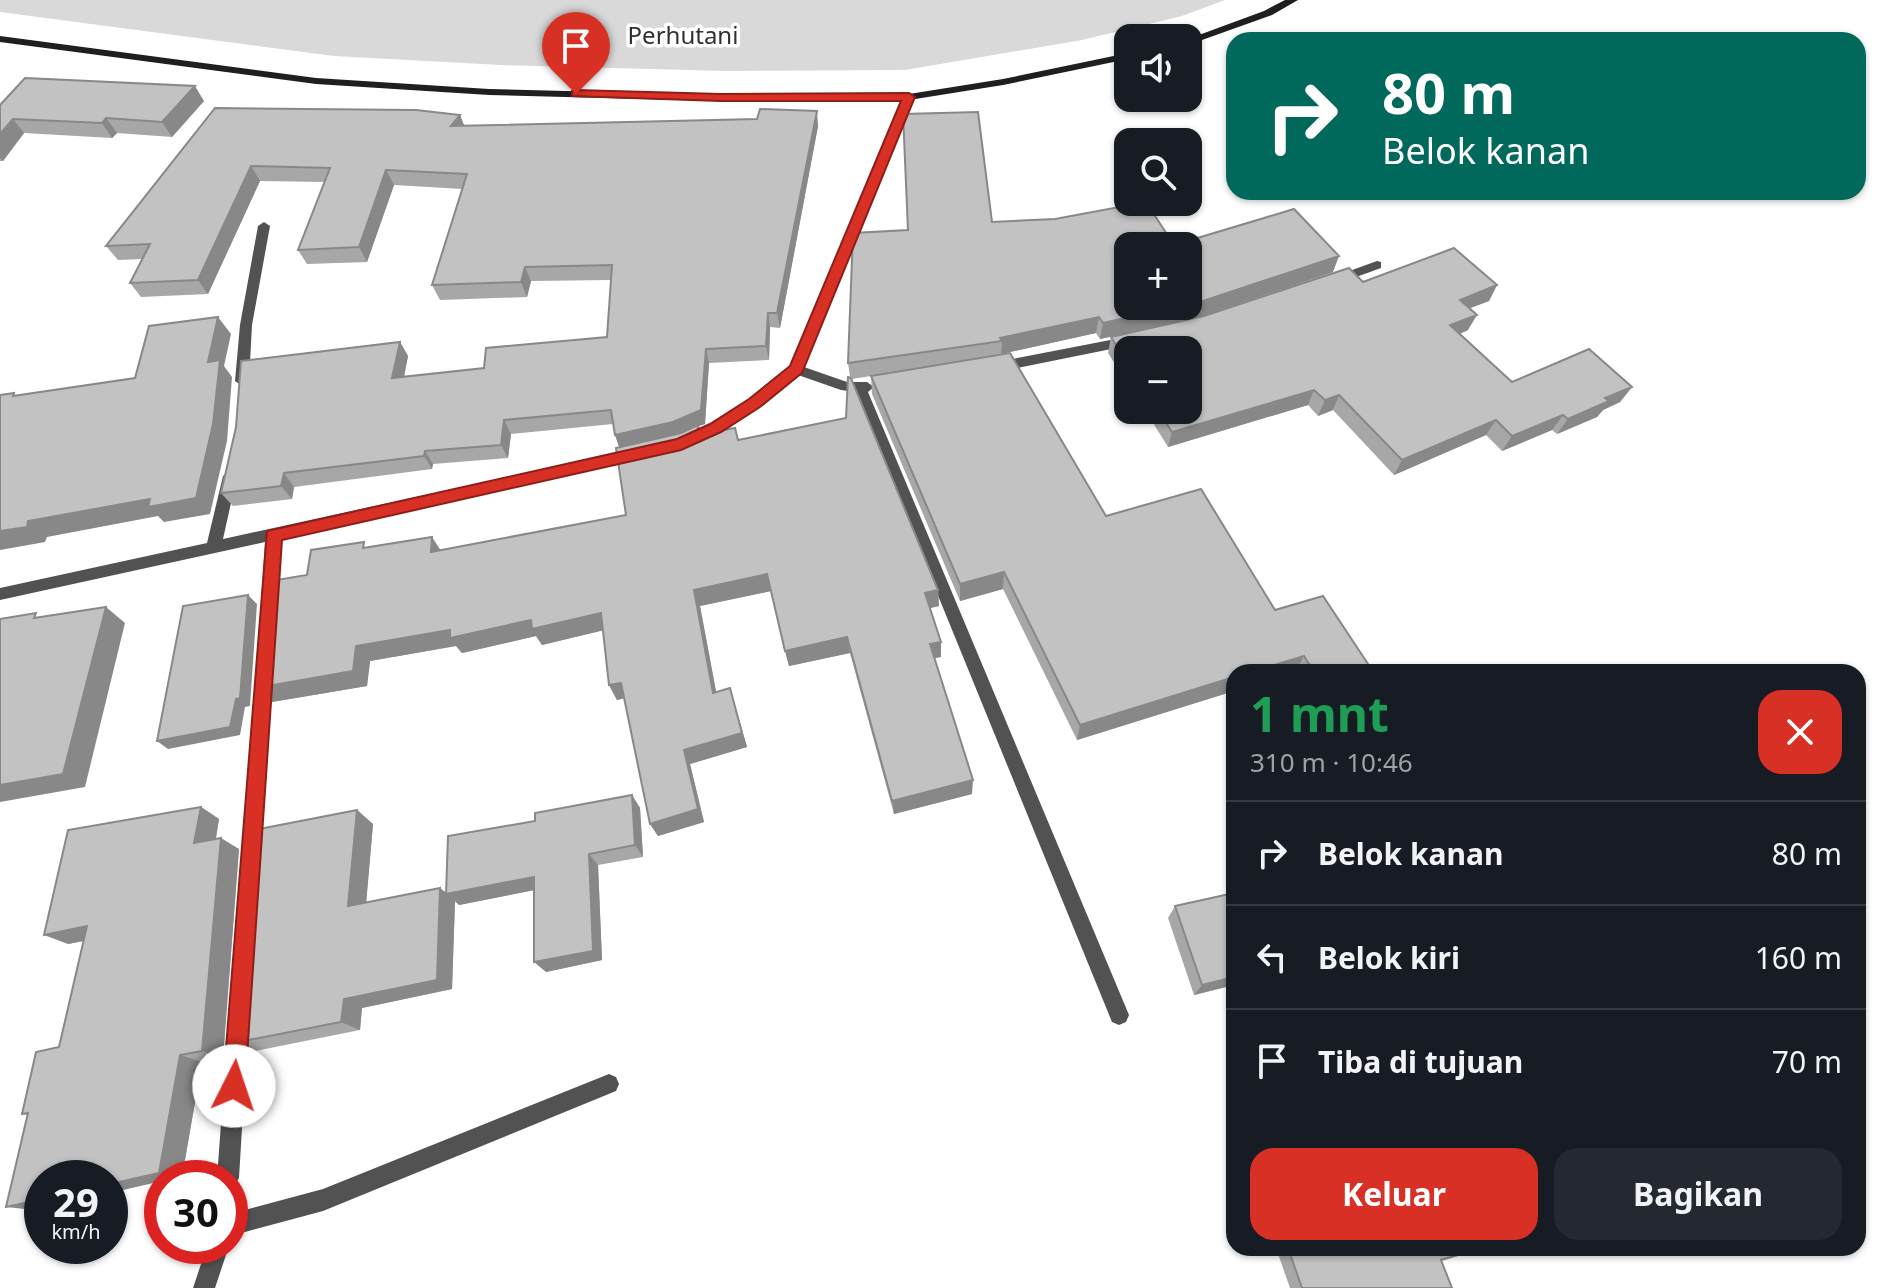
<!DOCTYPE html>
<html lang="id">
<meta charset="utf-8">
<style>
body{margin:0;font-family:"Noto Sans",sans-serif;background:#242831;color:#f1f3f6;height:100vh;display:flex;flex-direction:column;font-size:30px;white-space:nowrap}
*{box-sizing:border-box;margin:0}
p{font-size:26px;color:#9ea1a6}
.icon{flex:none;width:44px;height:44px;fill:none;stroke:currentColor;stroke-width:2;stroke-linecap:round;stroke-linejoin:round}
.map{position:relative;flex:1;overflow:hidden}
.details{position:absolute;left:1226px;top:664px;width:640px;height:592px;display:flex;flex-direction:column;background:#171b24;border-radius:24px;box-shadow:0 2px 6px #0004}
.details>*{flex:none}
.top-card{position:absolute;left:1226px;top:32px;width:640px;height:168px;border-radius:24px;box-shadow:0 2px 6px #0004;background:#00695c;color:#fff;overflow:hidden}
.fabs{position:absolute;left:1114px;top:24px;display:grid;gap:16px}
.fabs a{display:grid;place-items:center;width:88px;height:88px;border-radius:16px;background:#171b24;box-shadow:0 2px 6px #0004;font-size:40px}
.speed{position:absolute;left:24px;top:1160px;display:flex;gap:16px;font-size:40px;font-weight:700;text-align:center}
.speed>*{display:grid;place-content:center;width:104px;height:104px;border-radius:50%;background:#171b24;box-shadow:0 2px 6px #0004;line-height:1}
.speed small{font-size:20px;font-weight:400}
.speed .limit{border:12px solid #d22;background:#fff;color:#111}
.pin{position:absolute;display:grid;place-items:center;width:68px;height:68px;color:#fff;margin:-82px -34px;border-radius:50% 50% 50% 0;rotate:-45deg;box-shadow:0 0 8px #0007}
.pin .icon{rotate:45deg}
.me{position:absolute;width:88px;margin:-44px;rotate:4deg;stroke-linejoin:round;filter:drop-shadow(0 0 6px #0008)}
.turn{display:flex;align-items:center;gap:28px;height:168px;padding:0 24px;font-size:36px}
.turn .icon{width:104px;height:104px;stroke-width:2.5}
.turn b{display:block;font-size:56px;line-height:68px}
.round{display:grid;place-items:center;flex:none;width:84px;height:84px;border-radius:24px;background:#242831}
.overview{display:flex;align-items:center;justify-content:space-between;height:136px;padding:0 24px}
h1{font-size:48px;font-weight:700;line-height:60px;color:#1e9e55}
.action{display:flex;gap:16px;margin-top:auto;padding:16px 24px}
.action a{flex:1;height:92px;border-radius:24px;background:#d93025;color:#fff;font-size:32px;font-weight:700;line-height:92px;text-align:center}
.action a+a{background:#242831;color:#f1f3f6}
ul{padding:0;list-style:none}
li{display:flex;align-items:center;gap:24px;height:104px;padding:0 24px;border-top:2px solid #363941}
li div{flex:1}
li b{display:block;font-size:30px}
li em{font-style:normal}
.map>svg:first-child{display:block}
</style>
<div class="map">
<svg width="1898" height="1288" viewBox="0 0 1898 1288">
<rect width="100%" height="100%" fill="#fff"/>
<path fill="#d9d9d9" d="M0 0H1225L1182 16 1082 40 905 70 726 71 501 65 334 56 0 12Z"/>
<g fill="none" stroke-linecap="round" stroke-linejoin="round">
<path fill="#525252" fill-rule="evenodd" d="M909 94 914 97 804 367 847 382H867L874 387 868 392 1129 1015 1126 1022 1119 1025 1112 1022 855 392 841 390 798 375C763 404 727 433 683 448L676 443 678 439 711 424 750 399 790 366 904 97Z
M264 222 270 226 252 325 249 381 242 386 235 381 240 325 258 226Z
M1377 261 1381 262V268L1334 285 1328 281 1330 278Z
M1131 336 1136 338V344L997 372 990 367 997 362Z
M637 449 642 450 644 454 642 458 280 538 277 602 275 607H263L261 602 265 542 0 600V588L207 543 223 476 230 470 237 476 223 539Z
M264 666 270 668 272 673 260 849 257 855 251 858 245 855 242 849 256 673 258 668Z
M238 1018 245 1021 248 1028 239 1178 235 1185 230 1188V1178H217L228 1028 231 1021Z
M609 1074 616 1077 619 1084 616 1091 323 1211 230 1236V1214L323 1189Z
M207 1246H229L215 1288H193Z"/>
<path fill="#1f1f1f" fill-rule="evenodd" d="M1285 0H1298L1272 15 1188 45V39L1264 11Z
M0 36 316 78 489 89 721 95 909 94 1003 79 1128 53V59L1003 85 909 100 721 101 489 95 316 84 0 42Z"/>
</g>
<path fill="#a7a7a7" d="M204 101 172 137 117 133 112 138 24 133 3 161H0V105Z
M215 108 460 115 464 126H818L780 328 770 327 769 360 709 363 705 424 699 426 701 435 738 440 846 418 850 377 848 363 908 230 992 222 1174 245 1333 272 1198 318 1363 282 1497 285 1489 301 1470 308 1468 330 1460 334 1512 382 1632 387 1620 402 1603 410 1597 417 1557 434 1552 430 1502 451 1486 435 1394 475 1333 410 1318 416 1308 405 1168 447 1145 410H1188L1128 350V384L1108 353 1111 337 1176 323 1100 339 1096 333 1001 354 1106 516 1275 610 1371 672H1234V691L1077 740 1003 589 960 601 872 394 871 376 852 379 938 590 939 606 930 608 941 642V657L934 658 972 794 894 814 850 653 789 666 771 591 700 606 716 692 730 688 747 747 690 764 704 822 658 836 650 824 625 698 617 700 609 685 603 630 542 645 536 636 462 653 456 646 370 661 367 686 272 702 256 688 307 575 368 547 441 550 626 515 619 447 615 435 613 424 511 434 508 458 433 464 432 469 294 487 292 499 233 506 221 493 400 342 408 356 404 377 484 368 607 337 611 280 531 281 527 297 440 300 432 285 463 189 394 185 367 262 307 264 298 250 325 182 260 181 208 294 141 297 130 283 142 259 118 260 106 246Z
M632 795 640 808 643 857 598 865 602 960 546 972 534 890 459 905 455 901 452 989 362 1008 360 1030 250 1052 228 1044 357 810 373 824 366 902 446 892 535 821Z
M201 807 219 819 216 839 239 849 223 1058 202 1062 182 1177 176 1178H42V1208L34 1210 27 1115 22 1114 59 1047 84 941 68 944Z
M1234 893V985L1194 995 1168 918 1175 906Z
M1276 1248H1482L1441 1260 1452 1288H1290Z"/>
<path fill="#888" d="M195 86 204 101 172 137 162 122Z
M817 111 818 126 780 328 777 313Z
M460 115 466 130 451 126Z
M106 118 117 133 112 138 102 123Z
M13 119 24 133 3 161 0 158V134Z
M251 166 260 181 208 294 198 280Z
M386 170 394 185 367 262 359 247Z
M1339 256 1333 272 1196 318 1100 339 1103 323 1180 306H1188V304Z
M525 267 531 281 527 297 521 282Z
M1497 285 1489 301 1452 315 1460 300Z
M768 313 770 327 769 360 766 346Z
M1477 315 1468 330 1442 341 1450 325Z
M218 317 231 334 224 366 232 377 227 441 210 514 164 522 158 516 47 537 45 542 0 550V531L28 521 208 362Z
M1099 317 1096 333 1001 354 1002 341 1000 338Z
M400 342 408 356 401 392 392 378Z
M706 349 709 363 705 424 699 426 703 443 677 436 620 449 615 435Z
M1632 387 1620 402 1603 410 1597 417 1557 434 1568 419 1605 398Z
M1314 390 1308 405 1168 447 1172 432Z
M1339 395 1333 410 1318 416 1325 400Z
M1563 415 1552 430 1502 451 1512 436Z
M504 420 511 434 508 458 501 445Z
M1496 420 1486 435 1394 475 1402 460Z
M425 451 433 464 432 469 424 456Z
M284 473 294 487 292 499 281 486Z
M432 537 443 554 431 552Z
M1004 572 1003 589 960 601V584Z
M767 574 771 591 700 606 719 707 713 693 694 590Z
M938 590 939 606 926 609 925 593Z
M248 595 257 604 250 706 245 707 240 735 168 749 157 741Z
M106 607 125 623 85 787 0 802V785Z
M601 613 609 629 542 645 536 636 462 653 456 646 370 661 367 686 272 702 256 688 356 646 450 630Z
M847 637 850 653 789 666 785 651Z
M941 642V657L930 659V644Z
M1304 656 1296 671 1293 672H1251Z
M1234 677V691L1077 740 1080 725Z
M621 683 629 697 617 700 609 685Z
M730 688 747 747 690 764 704 822 658 836 650 824 684 750Z
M973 780 972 794 894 814 892 801Z
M632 795 640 808 643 857 635 845Z
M201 807 219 819 213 854 194 843Z
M357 810 373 824 365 917 348 906Z
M221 838 239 849 223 1058 202 1051Z
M589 854 598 865 602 960 546 972 534 962Z
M534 877 545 888 459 905 455 901 452 989 362 1008 360 1030 341 1022 344 999 440 888 448 894Z
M87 926 110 936 68 944 44 935Z
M1234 977V985L1194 995 1202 985Z
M180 1055 202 1062 182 1177 162 1178V1181L110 1193V1184Z
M42 1199V1208L34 1210 6 1207Z"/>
<path fill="#c2c2c2" stroke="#888" stroke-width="2" d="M25 78 195 86 162 122 106 118 102 123 13 119 0 134V105Z
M215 108 416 110 460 115 451 126 757 119 760 109 817 111 777 313H768L766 346 706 349 701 410 673 422 615 435 611 410 504 420 501 445 425 451 424 456 284 473 281 486 221 493 236 427 241 361 400 342 392 378 484 368 486 348 607 337 612 265 525 267 521 282 432 285 467 174 386 170 359 247 298 250 330 168 251 166 198 280 130 283 150 244 106 246Z
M978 112 992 222 1055 219 1146 202 1174 245 1294 209 1339 256 1200 302 1188 304V246H1128V306H1180L1103 323 1099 317 1000 338 1002 341 848 363 853 233 908 230 903 114Z
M1454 248 1497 285 1460 300 1477 315 1450 325 1512 382 1589 349 1632 387 1605 398 1609 401 1568 419 1563 415 1512 436 1496 420 1402 460 1339 395 1325 400 1314 390 1172 432 1158 410H1188V350H1128V364L1111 337 1204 316 1349 268 1363 282Z
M218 317 208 362 220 360 213 424 196 498 148 507 150 499 28 521 27 527 0 531V395L14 393 13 396 135 378 149 326Z
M1010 353 1106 516 1201 489 1275 610 1323 596 1372 670 1367 672H1314L1304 656 1251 672H1234V677L1080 725 1004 572 960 584 871 376Z
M848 377 851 378 938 590 925 593 941 642 930 644 973 780 892 801 847 637 785 651 767 574 694 590 713 693 730 688 742 733 684 750 698 809 650 824 621 683 609 685 601 613 532 629 531 620 450 638V630L356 646 353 671 256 688 264 582 307 575 311 550 364 542 363 548 432 537 431 552 626 515 616 448 681 433 698 425 697 435 735 428 738 440 846 418Z
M248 595 240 698 236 699 230 727 157 741 183 606Z
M106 607 63 774 0 785V619L36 613 34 618Z
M632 795 635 845 589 854 593 951 534 962V877L446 894 448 836 535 821V813Z
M201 807 194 843 221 838 202 1051 180 1055 159 1173 110 1184V1178H42V1199L6 1207 28 1113 22 1114 36 1052 59 1047 87 926 44 935 68 830Z
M357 810 348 906 440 888 437 980 344 999 341 1022 228 1044 244 832Z
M1234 893V977L1202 985 1175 906Z
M1288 1248H1482L1441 1260 1452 1288H1302Z"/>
<path fill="#d93025" stroke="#8d1f18" stroke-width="2" d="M576 90 721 94 909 93 915 97 802 373 760 407 721 432 681 450 282 540 245 1086 242 1094 234 1098 226 1094 223 1086 267 531 677 439 710 424 749 399 790 366 901 101H721L572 96V91Z"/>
<g text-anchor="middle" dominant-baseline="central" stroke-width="7" stroke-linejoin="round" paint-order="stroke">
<g font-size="24" fill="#303030" stroke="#fff">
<text x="683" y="34">Perhutani</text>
</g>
</g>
</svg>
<div class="fabs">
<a><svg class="icon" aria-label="sound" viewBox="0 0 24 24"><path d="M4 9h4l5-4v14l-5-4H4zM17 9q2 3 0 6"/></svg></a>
<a><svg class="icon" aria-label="search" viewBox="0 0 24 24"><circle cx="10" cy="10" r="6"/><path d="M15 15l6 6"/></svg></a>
<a>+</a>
<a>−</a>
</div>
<div class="speed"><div>29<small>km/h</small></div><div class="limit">30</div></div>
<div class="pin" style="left:576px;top:94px;background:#d93025"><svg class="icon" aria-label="arrive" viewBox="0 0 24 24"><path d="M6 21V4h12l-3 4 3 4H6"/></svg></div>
<svg class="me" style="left:234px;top:1086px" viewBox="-20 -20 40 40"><circle r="19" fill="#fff"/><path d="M0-13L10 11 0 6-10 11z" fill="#d93025"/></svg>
<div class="top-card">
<div class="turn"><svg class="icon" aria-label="right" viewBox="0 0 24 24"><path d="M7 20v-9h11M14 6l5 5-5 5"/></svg><div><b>80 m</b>Belok kanan</div></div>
</div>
<section class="details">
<div class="overview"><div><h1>1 mnt</h1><p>310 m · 10:46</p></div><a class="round" style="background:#d93025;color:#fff"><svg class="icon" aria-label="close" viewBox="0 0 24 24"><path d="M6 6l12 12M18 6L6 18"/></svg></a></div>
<ul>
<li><svg class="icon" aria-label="right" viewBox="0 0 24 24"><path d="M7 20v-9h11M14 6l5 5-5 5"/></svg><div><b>Belok kanan</b></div><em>80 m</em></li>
<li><svg class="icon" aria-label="left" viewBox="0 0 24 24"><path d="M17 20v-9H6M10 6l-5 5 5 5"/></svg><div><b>Belok kiri</b></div><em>160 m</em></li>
<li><svg class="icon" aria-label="arrive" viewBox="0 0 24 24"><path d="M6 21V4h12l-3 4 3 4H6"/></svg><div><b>Tiba di tujuan</b></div><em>70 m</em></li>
</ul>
<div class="action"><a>Keluar</a><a>Bagikan</a></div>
</section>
</div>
